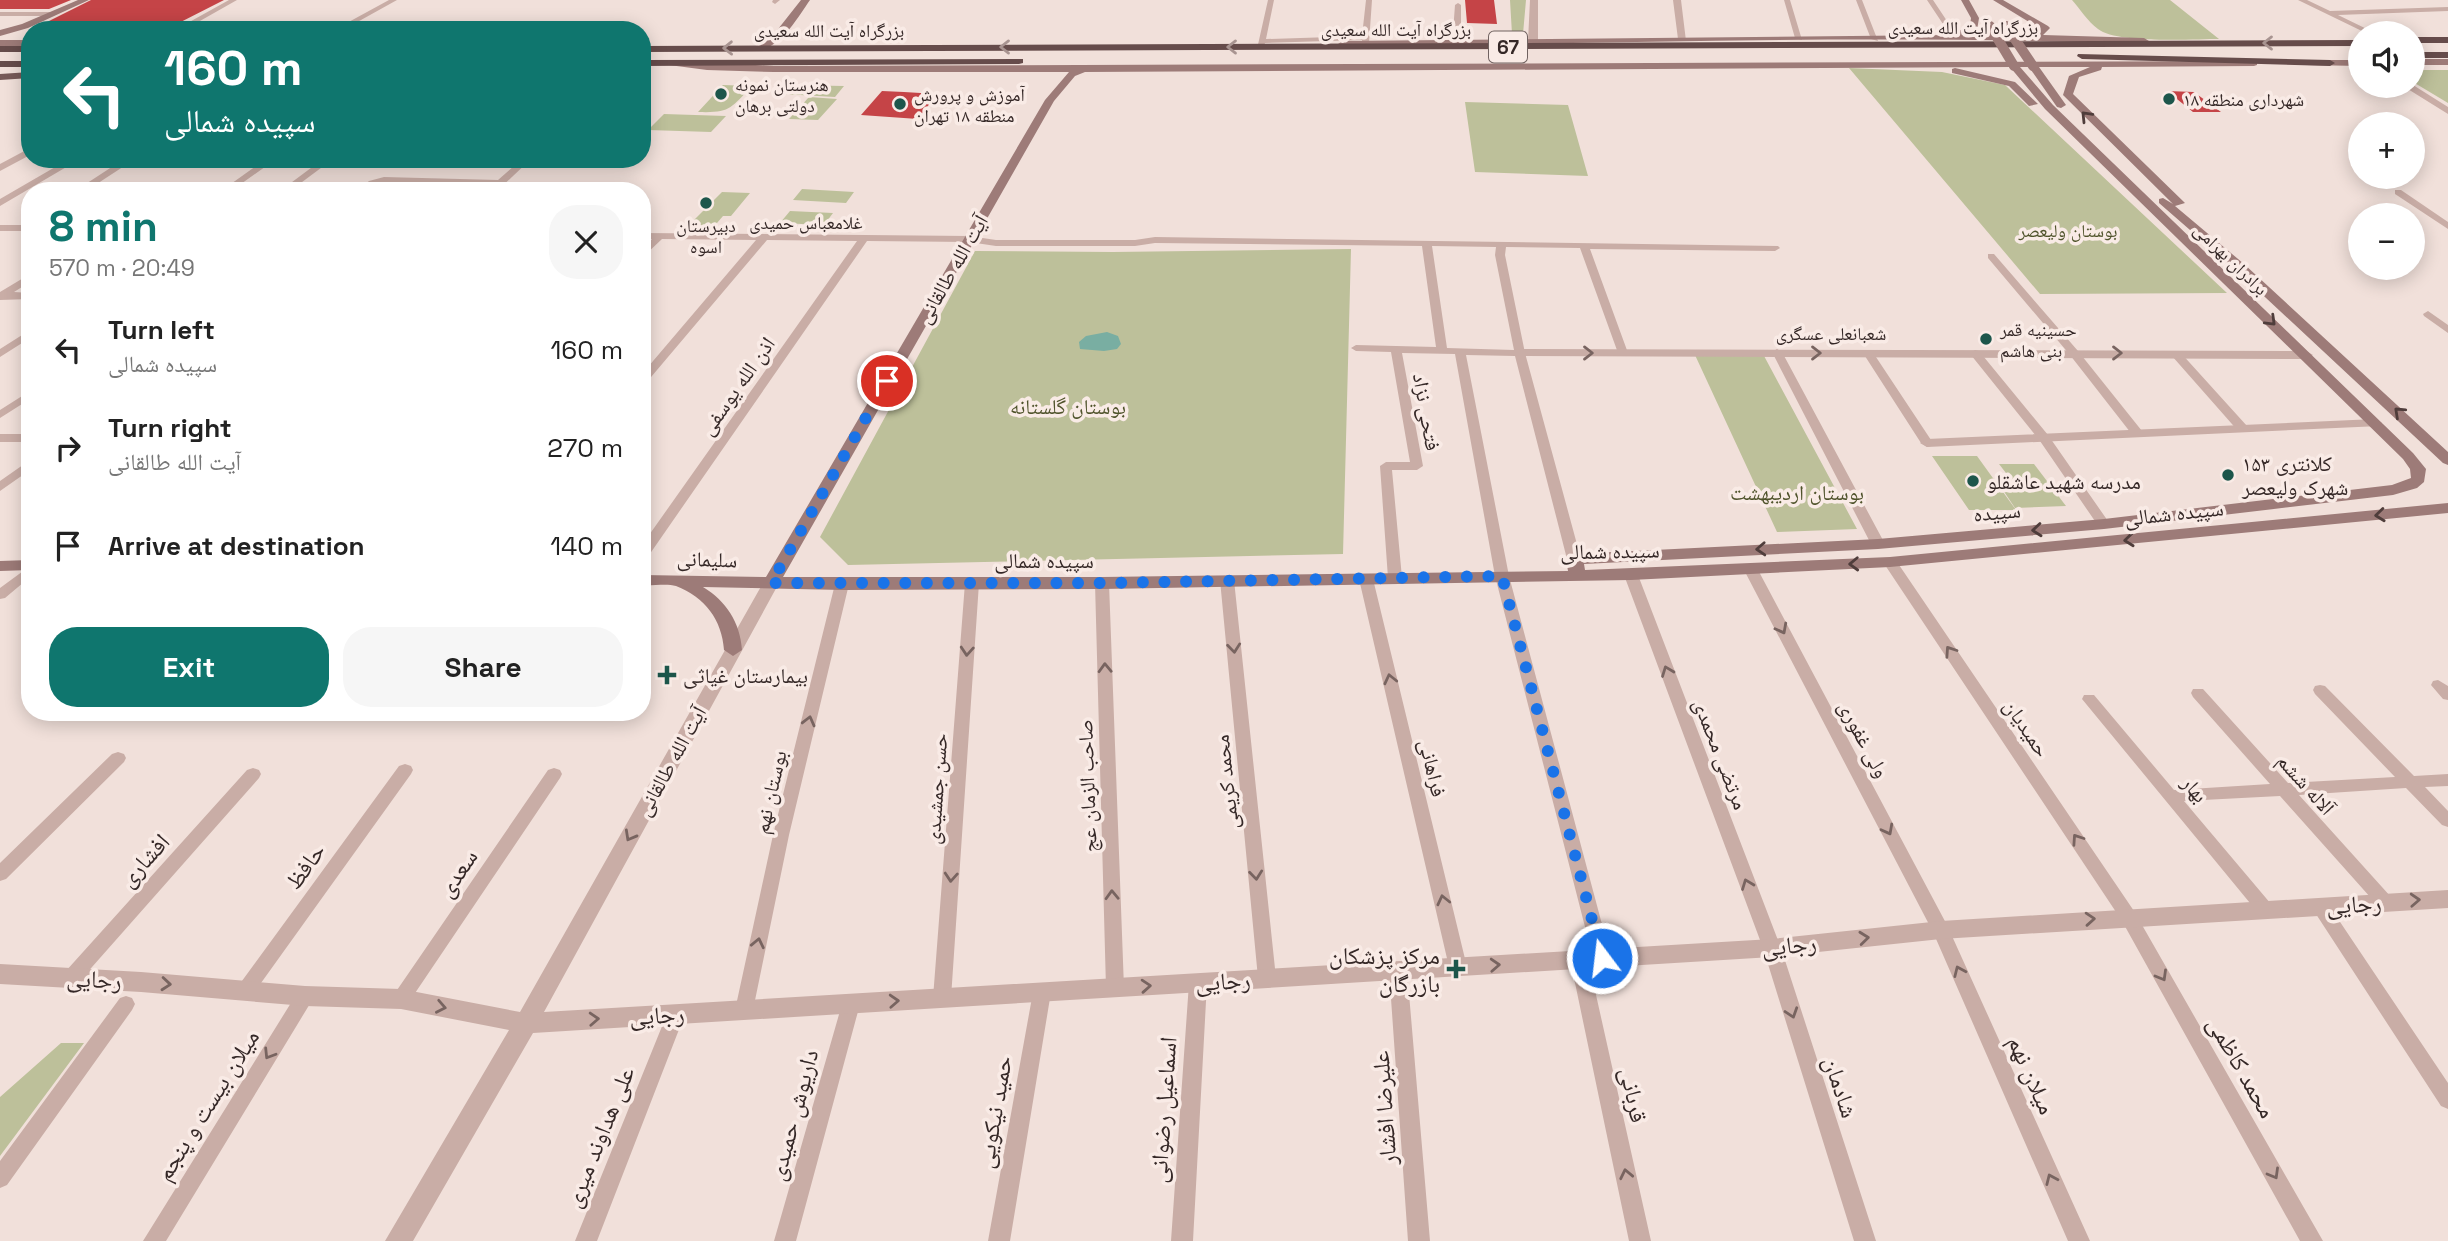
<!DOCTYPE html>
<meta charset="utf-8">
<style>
body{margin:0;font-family:"Space Grotesk","Noto Naskh Arabic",sans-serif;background:#f6f6f6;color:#222;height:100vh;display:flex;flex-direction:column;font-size:26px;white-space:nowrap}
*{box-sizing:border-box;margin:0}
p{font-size:23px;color:#767676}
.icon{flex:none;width:38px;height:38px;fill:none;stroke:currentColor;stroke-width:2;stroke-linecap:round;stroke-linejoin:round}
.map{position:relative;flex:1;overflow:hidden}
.side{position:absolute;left:21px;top:182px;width:630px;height:539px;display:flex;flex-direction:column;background:#fff;border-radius:28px;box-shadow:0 4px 18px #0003}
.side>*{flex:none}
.hud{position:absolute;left:21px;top:21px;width:630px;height:147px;border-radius:28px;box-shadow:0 4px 18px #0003;background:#0f766e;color:#fff;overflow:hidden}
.buttons{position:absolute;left:2348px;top:21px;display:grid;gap:14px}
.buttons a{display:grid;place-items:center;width:77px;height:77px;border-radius:50%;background:#fff;box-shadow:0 4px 18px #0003;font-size:35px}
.pin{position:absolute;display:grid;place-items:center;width:60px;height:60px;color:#fff;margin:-30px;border:4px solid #fff;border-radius:50%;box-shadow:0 2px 7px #0007}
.me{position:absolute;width:77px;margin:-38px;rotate:345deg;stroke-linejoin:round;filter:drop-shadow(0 0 5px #0008)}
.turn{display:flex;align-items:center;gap:24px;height:147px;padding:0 28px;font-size:32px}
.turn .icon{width:91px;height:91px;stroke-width:2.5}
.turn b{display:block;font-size:49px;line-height:60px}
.round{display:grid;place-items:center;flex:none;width:74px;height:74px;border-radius:28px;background:#f6f6f6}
.overview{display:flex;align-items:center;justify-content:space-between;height:119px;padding:0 28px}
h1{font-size:42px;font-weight:700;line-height:52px;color:#0f766e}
.action{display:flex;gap:14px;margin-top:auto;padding:14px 28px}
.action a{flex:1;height:80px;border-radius:28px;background:#0f766e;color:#fff;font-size:28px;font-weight:700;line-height:80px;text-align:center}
.action a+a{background:#f6f6f6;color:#222}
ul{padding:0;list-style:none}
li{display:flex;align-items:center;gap:21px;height:98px;padding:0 28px}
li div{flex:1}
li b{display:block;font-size:26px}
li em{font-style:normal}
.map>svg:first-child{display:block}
</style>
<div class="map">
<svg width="2448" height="1241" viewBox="0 0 2448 1241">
<rect width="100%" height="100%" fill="#f1e0da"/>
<path fill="#bdc09a" d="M1510 0H1526L1523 34H1512Z
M2072 0H2170L2219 39C2194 39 2116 44 2098 29 2088 22 2080 9 2072 0Z
M1849 68 1942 72 2005 85 2227 293 2040 294Z
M2413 70H2448V103L2413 82Z
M723 85 752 86C730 109 730 113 698 112Z
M791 85 844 86 835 97 783 94Z
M809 97 837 99 818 120 789 119Z
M1465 102 1568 105 1588 176 1475 172Z
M664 114 726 116 711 132 648 130Z
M802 189 854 192 846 203 793 200Z
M722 192 750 193 731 216H723L711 230 685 229Z
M790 211 833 213 824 225 780 223Z
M1351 249 1343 554 848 565 820 537 975 251 1113 252Z
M1763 354 1857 529 1777 532 1695 355Z
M1932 456H1977L2016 510H1969Z
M1999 464H2034L2066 506 2015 508 2001 487 2016 486Z
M61 1043H84L0 1156V1097Z"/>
<path fill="#79aea2" d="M1107 332 1118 336 1121 344 1117 349 1104 351 1080 349 1079 342 1086 336Z"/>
<path fill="#c54447" d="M0 0H71L49 9H0Z
M91 0H224L165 30H54L49 21Z
M1465 0H1494L1497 24 1467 23Z
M882 91 904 92 937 94 918 119 861 115Z
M2167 91 2194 92 2221 112H2193Z"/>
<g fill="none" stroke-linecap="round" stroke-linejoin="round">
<path fill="#c9ada6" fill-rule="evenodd" d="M229 0H237L184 30H175Z
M389 0H397L343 30H334Z
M773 0H780L775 4 772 2Z
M1268 0H1274L1266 39 1362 36 1366 0H1372L1369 43 1362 45V40L1265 43 1263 49H1257Z
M1784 0H1790L1802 40 1795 38Z
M1856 0H1862L1878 41 1871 39Z
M1927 0H1933L1957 36H1951Z
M2298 0H2307L2330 11 2448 7V11L2338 15 2375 33H2366Z
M1458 3 1461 5V32L1467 42 1463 44 1453 32 1455 5Z
M0 12H53L57 14 53 16H0Z
M30 148V155L0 171V164Z
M69 159H80L0 206V199Z
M124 159H135L86 191H75Z
M266 159H276L231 191H221Z
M323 159H333L290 191H280Z
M522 159H531L497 191H491L493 185 384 183C374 185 368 191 357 191L369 181 384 177 498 180Z
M2395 190H2401L2448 222V229L2395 194Z
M0 225H30V231H0Z
M642 233 969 236 996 240H1135L1155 237 1778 246 1780 248 1775 251 1590 249 1628 353 1623 356 1618 353 1580 248 1506 247 1505 255 1525 353 1581 559 1579 562 1574 563 1567 559 1515 356 1466 355 1509 576 1611 958 1608 963 1602 966 1596 963 1593 958 1495 576 1455 354 1402 353 1423 466 1417 470H1392L1402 578 1395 582 1388 578 1380 466 1386 462H1410L1391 352 1356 351 1351 348 1356 345 1436 347 1422 246 1155 243 1135 246H996L969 242 867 241 647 558 642 559V545L857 241 767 240 646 383 642 384V374L756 240 662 239 642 258V249L652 239H642ZM1432 246 1496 247 1495 255 1514 350 1447 348Z
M1988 254H1994L2078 351 2142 431V437H2134L2070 355 1988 258Z
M30 274V282L14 292 30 293V299L0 300V292Z
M2428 311 2448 325V333L2424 316 2423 314Z
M30 330V338L0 357V349Z
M1777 349 1782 352 1885 544 1883 547 1878 548 1871 544 1772 352Z
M1868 350 1872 351 1933 443 1931 446 1927 447 1921 443 1863 353Z
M1975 350 1979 351 2048 435 2110 524 2109 527H2099L2040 441 1971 355 1970 353Z
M2176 351 2180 352 2247 426V432H2239L2172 356V352Z
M30 391V399L0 418V410Z
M0 434H30V442H0Z
M30 460V470L0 491V481Z
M1890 558 1895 559 2134 911 2323 1241H2300L2122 921 1883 562Z
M1750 564 1757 568 1947 925 2090 1241H2068L1933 932 1743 568Z
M30 566V577L5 598 0 599V588Z
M1631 571 1638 575 1781 948 1876 1241H1854L1763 948 1624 575Z
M1366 575 1373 579 1467 967 1464 972 1458 975 1452 972 1449 967 1359 579Z
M1227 576 1234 580 1276 978 1273 984 1267 986 1261 984 1258 978 1220 580Z
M972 579 979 583 951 998 948 1004 942 1006 936 1004 933 998 965 583Z
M1102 579 1109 583 1124 988 1121 994 1115 996 1109 994 1106 988 1095 583Z
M842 580 849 584 789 835 753 1010 751 1016 744 1018 737 1016 735 1010 773 835 835 584Z
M2438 680 2448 686V700L2443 699 2431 685 2433 681Z
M2320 685 2325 686 2414 776 2448 774V786L2425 787 2448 811V827L2442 825 2406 788 2299 795 2391 897 2394 902 2391 907 2385 909 2379 907 2280 796 2184 801 2271 904 2274 909 2271 914 2265 916 2259 914 2082 699 2084 695H2094L2174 790 2270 784 2193 697 2191 693 2193 689H2203L2288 783 2395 777 2315 694 2313 690 2315 686Z
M118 752 124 754 126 758 124 762 6 879 0 881V863L112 754Z
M405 764 411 766 413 770 411 774 251 997 245 999 239 997 236 991 239 985 399 766Z
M253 768 259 770 261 774 259 778 77 984 71 986 65 984 62 978 65 972 247 770Z
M554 768 560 770 562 774 560 778 407 1005 401 1007 395 1005 392 999 395 993 548 770Z
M2320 899 2326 901 2448 1083V1109L2441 1106 2314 911 2311 906 2314 901Z
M1579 951 1585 954 1588 959 1651 1241H1629L1570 959 1573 954Z
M1398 962 1404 965 1407 970 1430 1241H1408L1389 970 1392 965Z
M1198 975 1204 977 1207 983 1193 1241H1171L1189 983 1192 977Z
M1042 984 1048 986 1051 992 1010 1241H988L1033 992 1036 986Z
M305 988 311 990 314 996 311 1002 166 1241H143L299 990Z
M126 996 132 998 135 1004 132 1010 7 1185 0 1188V1161L120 998Z
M851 996 857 998 860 1004 796 1241H774L842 1004 845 998Z
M676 1006 683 1008 685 1014 597 1241H575L667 1014 669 1008Z"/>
<path fill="#c9ada6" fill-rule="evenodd" d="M1530 0H1538V41L1533 44 1528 41Z
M1673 0H1681L1686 41 1678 39Z
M2413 85 2448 107V114L2403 86Z
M1520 349 2306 351 2313 355 2306 359 1515 356V350Z
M2375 419 2382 423 2380 426 1927 447 1920 443 1927 439Z
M771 577 779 583 544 1012 1772 939 1941 921 2448 890V908L1941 939 1772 957 533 1033 413 1241H385L509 1030 401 1009 305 1006 141 992 0 984V964L141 972 305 986 401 989 520 1012 763 583Z"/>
<path fill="#9d7b78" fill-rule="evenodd" d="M78 0H89L28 28 0 36V30L22 24Z
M801 0H810C798 17 779 51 756 50V46L771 38Z
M1961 0H1969L1979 18 1977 30 1961 35 2025 34 2039 28 1993 0H2003L2048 26 2050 28 2043 35 2144 38 2149 41 2144 44C1877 34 1610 43 1343 47L1338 44 1343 41 1949 35 1970 26 1971 18Z
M0 40H30V46H0Z
M2413 59H2448V65H2413Z
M672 60 774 66 2257 61V65L2254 66 2102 67 2101 70 2079 77 2073 94 2185 203 2175 206 2244 264 2448 452V465L2443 463 2236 270 2159 203V199L2163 198 2173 204 2063 95 2069 76 2090 67H2039L2066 105 2061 108 2057 107 2029 67H2020L2053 105 2413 453 2426 469 2424 482 2417 488 2393 495 2104 529 1878 549 1584 564 1585 570 1890 557 2448 503V513L1890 567 1631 580 1102 589 842 590 703 587C726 601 740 622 742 650L733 656 724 650C722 620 705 597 676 586 667 583 652 586 642 585V575L766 577 1045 100 1069 72H774L707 70 669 65V61ZM2010 67 2045 109 2403 459 2410 469 2411 478 2392 485 2104 519 1878 539 1574 554 1566 559 1568 571 1102 577H783L1054 101 1075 76 1085 72Z
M2310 60H2361V66L2307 65V61Z
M1955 68 2015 82 2038 104 2029 106 2009 86 1952 73V69Z
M30 560V570L0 571V561Z"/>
<path fill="#775a58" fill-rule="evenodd" d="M30 72V78L0 80V74Z"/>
<path fill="#664c4b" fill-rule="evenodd" d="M2413 37H2448V43H2413Z
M2361 40V46L642 52V46Z
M0 46H30V52H0Z
M2413 52H2448V58H2413Z
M2078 54 2330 60 2335 63 2330 66 2082 59 2077 56Z
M1023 59V63L1019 64 642 66V60Z
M0 61H30V67H0Z"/>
<path stroke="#9d7b78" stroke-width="10" d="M1990 26 2014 66
M2006 26 2033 66"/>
</g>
<defs><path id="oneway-chevron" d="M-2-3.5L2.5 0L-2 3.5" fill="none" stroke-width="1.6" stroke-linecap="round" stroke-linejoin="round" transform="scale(1.75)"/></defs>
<g stroke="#a89491">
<use href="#oneway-chevron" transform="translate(2268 43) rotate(-180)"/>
<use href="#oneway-chevron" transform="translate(1005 47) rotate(180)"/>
<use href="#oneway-chevron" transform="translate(1232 47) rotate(180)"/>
<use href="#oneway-chevron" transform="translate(728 48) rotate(179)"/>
</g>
<g stroke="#4f3d3b">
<use href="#oneway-chevron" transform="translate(2086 116) rotate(-134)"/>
<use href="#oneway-chevron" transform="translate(2271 321) rotate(44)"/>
<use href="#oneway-chevron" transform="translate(2399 412) rotate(-137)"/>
<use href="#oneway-chevron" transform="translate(2380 515) rotate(174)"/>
<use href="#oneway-chevron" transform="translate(2037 530) rotate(175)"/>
<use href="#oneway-chevron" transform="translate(2129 540) rotate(174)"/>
<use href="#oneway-chevron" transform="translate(1761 549) rotate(177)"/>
<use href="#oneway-chevron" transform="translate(1854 564) rotate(178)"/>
</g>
<g stroke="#786460">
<use href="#oneway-chevron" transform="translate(1588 353)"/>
<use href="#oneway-chevron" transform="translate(1816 353)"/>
<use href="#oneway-chevron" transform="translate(2117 353)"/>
<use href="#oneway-chevron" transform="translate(1782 629) rotate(62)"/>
<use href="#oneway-chevron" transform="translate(1234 648) rotate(84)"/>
<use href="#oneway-chevron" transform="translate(967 651) rotate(94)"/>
<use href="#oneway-chevron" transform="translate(1950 651) rotate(-124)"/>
<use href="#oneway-chevron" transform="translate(1105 668) rotate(-92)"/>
<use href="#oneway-chevron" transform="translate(1667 671) rotate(-111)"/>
<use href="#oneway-chevron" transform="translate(1390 679) rotate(-103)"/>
<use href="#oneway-chevron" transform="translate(809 721) rotate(-76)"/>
<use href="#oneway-chevron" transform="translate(1888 830) rotate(62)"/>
<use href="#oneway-chevron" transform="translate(630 836) rotate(119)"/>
<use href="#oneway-chevron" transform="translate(2077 839) rotate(-124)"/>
<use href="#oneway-chevron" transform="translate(1256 875) rotate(84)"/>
<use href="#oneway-chevron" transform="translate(951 877) rotate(94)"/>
<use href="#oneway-chevron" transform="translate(1747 884) rotate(-111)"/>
<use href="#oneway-chevron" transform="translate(1112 895) rotate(-92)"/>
<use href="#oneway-chevron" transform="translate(1443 900) rotate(-103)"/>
<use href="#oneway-chevron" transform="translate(2415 900) rotate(-3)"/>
<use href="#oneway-chevron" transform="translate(2090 919) rotate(-4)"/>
<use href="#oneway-chevron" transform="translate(1864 938) rotate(-6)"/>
<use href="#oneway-chevron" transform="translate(758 943) rotate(-78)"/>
<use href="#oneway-chevron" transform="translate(1495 965) rotate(-3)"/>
<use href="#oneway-chevron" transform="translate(1959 971) rotate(-114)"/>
<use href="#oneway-chevron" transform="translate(2162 976) rotate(60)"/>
<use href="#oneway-chevron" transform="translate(166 984) rotate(5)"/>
<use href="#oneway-chevron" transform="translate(1146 986) rotate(-4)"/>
<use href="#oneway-chevron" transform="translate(894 1001) rotate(-3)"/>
<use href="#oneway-chevron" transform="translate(441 1007) rotate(11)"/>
<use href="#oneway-chevron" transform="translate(1792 1013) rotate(72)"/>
<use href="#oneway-chevron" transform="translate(594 1019) rotate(-3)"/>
<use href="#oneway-chevron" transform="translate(269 1054) rotate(122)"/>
<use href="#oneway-chevron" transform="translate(1626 1174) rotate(-102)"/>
<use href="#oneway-chevron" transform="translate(2274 1174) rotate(60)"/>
<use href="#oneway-chevron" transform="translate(2051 1179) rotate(-114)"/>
</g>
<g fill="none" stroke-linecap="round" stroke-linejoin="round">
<path stroke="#1a73e8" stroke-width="12" stroke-dasharray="0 21.6" d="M887 381 771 583H1102L1502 576 1602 958"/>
</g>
<g fill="#1d564b" stroke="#f9ebe6" stroke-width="2.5">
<circle cx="721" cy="94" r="7"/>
<circle cx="2169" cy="99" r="7"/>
<circle cx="900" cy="104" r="7"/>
<circle cx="706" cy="203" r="7"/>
<circle cx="1986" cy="339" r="7"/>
<circle cx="2228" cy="475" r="7"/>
<circle cx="1973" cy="481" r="7"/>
<path d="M663.5 664.5h7v7h7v7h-7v7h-7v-7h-7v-7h7z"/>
<path d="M1452.5 958.5h7v7h7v7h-7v7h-7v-7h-7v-7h7z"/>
</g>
<g text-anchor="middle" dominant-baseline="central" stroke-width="7" stroke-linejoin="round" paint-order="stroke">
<g font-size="18" fill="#352827" stroke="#f9ebe6">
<text x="1963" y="27">بزرگراه آیت الله سعیدی</text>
<text x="1396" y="29">بزرگراه آیت الله سعیدی</text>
<text x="829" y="30">بزرگراه آیت الله سعیدی</text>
<text x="806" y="222">غلامعباس حمیدی</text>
<text transform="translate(2231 259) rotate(44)">برادران بهرامی</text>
<text x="1831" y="333">شعبانعلی عسگری</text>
</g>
<g font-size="18" fill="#352827" stroke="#f9ebe6" text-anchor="start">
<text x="735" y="84">هنرستان نمونه<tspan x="735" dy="21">دولتی برهان</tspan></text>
<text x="914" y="94">آموزش و پرورش<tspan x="914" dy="21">منطقه ۱۸ تهران</tspan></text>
<text x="2183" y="99">شهرداری منطقه ۱۸</text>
<text x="706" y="225" text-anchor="middle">دبیرستان<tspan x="706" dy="21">اسوه</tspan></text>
<text x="2000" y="329">حسینیه قمر<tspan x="2000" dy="21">بنی هاشم</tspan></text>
</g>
<g font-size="18" fill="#4f532b" stroke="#f9ebe6">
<text x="2068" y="230">بوستان ولیعصر</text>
</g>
<rect fill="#f9ebe6" stroke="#706260" stroke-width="2" x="1489" y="31.5" width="38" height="31" rx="5"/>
<g font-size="19" font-weight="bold" fill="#352827">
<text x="1508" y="47">67</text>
</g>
<g font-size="21" fill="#352827" stroke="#f9ebe6">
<text transform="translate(952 269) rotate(-60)">آیت الله طالقانی</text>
<text transform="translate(737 386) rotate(-55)">اذن الله یوسفی</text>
<text transform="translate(1427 412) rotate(80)">فتحی نزاد</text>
<text transform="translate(1997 512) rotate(-5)">سپیده</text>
<text transform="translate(2174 513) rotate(-6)">سپیده شمالی</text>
<text transform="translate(1610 551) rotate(-1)">سپیده شمالی</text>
<text transform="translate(707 559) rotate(2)">سلیمانی</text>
<text x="1044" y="560">سپیده شمالی</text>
<text transform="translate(2027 728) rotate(56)">حمیدیان</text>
<text transform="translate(1864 739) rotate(62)">ولی غفوری</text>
<text transform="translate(1721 754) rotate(69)">مرتضی محمدی</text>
<text transform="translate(671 761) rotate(-61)">آیت الله طالقانی</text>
<text transform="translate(1433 768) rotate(77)">فراهانی</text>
<text transform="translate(1226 782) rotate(-96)">محمد کریمی</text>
<text transform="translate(2306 784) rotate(48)">آلاله ششم</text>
<text transform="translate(1087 786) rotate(-92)">صاحب الزمان عج</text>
<text transform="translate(936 789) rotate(-86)">حسن جمشیدی</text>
<text transform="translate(2195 789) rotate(50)">بهار</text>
<text transform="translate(770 792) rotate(-77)">بوستان نهم</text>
</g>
<g font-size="21" fill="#4f532b" stroke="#f9ebe6">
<text x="1068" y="406">بوستان گلستانه</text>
<text x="1797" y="492">بوستان اردیبهشت</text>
</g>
<g font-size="21" fill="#352827" stroke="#f9ebe6" text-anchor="start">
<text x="2242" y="463">کلانتری ۱۵۳<tspan x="2242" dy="24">شهرک ولیعصر</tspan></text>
<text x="1987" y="481">مدرسه شهید عاشقلو</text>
<text x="683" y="675">بیمارستان غیاثی</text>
</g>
<g font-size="24" fill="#352827" stroke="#f9ebe6">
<text transform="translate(144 860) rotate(-48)">افشاری</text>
<text transform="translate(305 866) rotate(-54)">حافظ</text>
<text transform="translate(457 873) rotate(-56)">سعدی</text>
<text transform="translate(2354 904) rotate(-3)">رجایی</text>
<text transform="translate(1789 945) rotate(-5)">رجایی</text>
<text transform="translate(94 979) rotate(3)">رجایی</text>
<text transform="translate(1223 981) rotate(-3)">رجایی</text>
<text transform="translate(657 1015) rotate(-3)">رجایی</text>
<text transform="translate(2242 1067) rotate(60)">محمد کاظمی</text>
<text transform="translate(2032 1075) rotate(66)">میلان نهم</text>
<text transform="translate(1841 1087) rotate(72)">شادمان</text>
<text transform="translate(1634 1095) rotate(78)">قربانی</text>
<text transform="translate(207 1105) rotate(-58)">میلان بیست و پنجم</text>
<text transform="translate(1384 1108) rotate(-94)">علیرضا افشار</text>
<text transform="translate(1163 1110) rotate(-86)">اسماعیل رضوانی</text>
<text transform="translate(994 1112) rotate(-80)">حمید نیکویی</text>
<text transform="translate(793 1115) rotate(-75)">داریوش حمیدی</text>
<text transform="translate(599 1137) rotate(-68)">علی هداوند میری</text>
</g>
<g font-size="24" fill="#352827" stroke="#f9ebe6" text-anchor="end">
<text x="1440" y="955">مرکز پزشکان<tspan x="1440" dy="28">بازرگان</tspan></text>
</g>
</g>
</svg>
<div class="buttons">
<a><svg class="icon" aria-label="sound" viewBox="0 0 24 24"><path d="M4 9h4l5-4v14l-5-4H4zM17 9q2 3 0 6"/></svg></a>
<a>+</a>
<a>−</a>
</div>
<div class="pin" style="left:887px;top:381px;background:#d93025"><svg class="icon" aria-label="arrive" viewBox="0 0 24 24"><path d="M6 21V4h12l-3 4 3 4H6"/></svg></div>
<svg class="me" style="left:1602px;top:958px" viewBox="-20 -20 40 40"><circle r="17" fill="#1a73e8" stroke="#fff" stroke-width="3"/><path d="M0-11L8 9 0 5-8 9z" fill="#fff"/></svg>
<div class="hud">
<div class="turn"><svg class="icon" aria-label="left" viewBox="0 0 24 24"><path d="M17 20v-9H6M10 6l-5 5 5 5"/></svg><div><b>160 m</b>سپیده شمالی</div></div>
</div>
<section class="side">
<div class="overview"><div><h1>8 min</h1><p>570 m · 20:49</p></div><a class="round"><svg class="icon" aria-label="close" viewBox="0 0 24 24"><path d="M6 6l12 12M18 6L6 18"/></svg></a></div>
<ul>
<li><svg class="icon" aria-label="left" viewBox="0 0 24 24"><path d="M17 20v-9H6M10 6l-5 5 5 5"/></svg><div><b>Turn left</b><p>سپیده شمالی</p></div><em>160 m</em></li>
<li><svg class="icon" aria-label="right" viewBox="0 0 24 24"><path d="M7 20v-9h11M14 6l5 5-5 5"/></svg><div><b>Turn right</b><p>آیت الله طالقانی</p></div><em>270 m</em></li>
<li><svg class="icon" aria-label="arrive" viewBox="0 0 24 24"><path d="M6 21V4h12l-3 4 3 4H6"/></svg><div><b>Arrive at destination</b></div><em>140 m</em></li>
</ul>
<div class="action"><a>Exit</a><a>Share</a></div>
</section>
</div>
